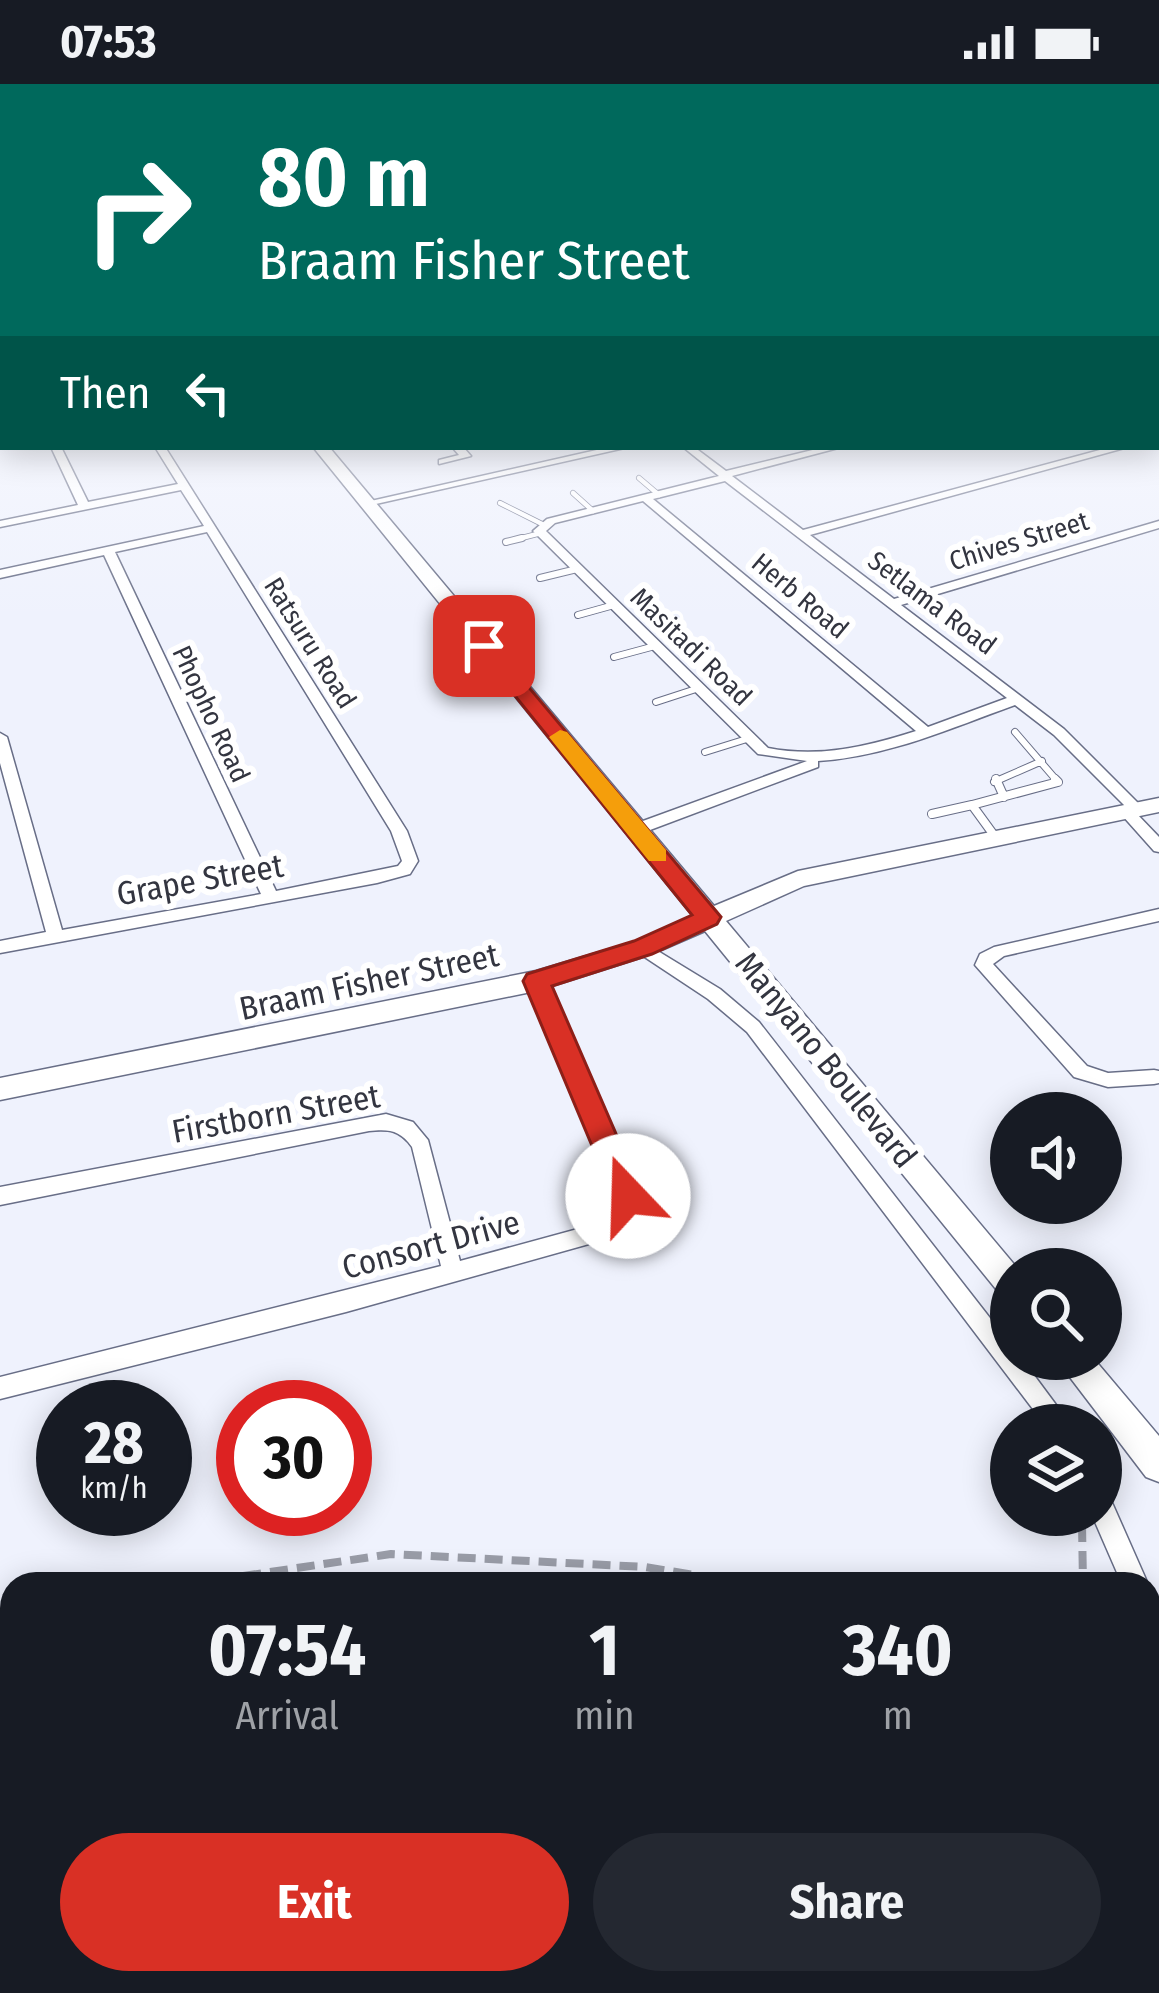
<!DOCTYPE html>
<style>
body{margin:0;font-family:"Fira Sans Condensed",sans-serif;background:#242831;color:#f1f3f6;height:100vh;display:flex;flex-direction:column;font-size:45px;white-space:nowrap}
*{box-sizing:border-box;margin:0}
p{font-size:39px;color:#9ea1a6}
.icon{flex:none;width:66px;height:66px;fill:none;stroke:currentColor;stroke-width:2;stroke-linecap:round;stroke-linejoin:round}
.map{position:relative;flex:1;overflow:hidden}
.sheet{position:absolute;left:0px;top:1488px;width:1161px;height:423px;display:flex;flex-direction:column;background:#171b24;border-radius:36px 36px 0 0;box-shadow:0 6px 30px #0003}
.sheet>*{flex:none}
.guide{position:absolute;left:0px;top:0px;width:1161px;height:366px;box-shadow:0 6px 30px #0003;background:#00695c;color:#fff;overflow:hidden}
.buttons{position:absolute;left:990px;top:1008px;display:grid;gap:24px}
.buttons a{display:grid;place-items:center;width:132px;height:132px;border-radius:50%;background:#171b24;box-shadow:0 6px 30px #0003;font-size:60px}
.speed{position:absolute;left:36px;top:1296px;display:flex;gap:24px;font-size:60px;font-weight:700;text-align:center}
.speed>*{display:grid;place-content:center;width:156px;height:156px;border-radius:50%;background:#171b24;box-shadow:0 6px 30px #0003;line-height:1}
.speed small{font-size:30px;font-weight:400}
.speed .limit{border:18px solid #d22;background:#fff;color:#111}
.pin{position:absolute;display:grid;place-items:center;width:102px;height:102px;color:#fff;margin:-51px;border-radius:24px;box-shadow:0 6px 18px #0006}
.me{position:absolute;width:132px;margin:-66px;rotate:339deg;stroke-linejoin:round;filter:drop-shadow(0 0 9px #0008)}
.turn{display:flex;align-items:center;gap:42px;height:252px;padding:0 60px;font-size:54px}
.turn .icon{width:156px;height:156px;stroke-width:2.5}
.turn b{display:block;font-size:84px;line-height:102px}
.then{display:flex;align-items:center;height:114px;padding:0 60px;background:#0003;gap:24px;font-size:45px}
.eta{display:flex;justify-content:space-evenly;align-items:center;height:204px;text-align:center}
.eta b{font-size:72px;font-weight:700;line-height:84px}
.cta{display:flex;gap:24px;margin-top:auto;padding:24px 60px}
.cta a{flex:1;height:138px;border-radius:72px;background:#d93025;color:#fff;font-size:48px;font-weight:700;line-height:138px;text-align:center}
.cta a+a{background:#242831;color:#f1f3f6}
.status{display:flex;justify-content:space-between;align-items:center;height:84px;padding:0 60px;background:#171b24;direction:ltr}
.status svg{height:33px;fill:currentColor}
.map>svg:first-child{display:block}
</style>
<div class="status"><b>07:53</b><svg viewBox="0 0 49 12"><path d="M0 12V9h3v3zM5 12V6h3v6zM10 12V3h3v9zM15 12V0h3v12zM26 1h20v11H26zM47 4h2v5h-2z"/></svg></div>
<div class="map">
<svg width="1159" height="1909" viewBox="0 0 1159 1909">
<rect width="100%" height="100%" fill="#eff2fd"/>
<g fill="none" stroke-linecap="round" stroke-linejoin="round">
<defs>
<path id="lane-far2" d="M639 394 659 411
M573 409 593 427
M500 419 542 440
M510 457 541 449"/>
<path id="lane-far1" d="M506 458 522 454
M540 494 577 485
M578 531 614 521
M614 573 655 562
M656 618 699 604
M1015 648 1058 698
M705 668 750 654
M994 698 1042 677"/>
<path id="lane" d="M996 695 1004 713
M972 721 1058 698 1055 695
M932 730 972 721 996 754"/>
<path id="street" d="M1158 326H1159V332H1158Z
M1158 350H1159V356H1158Z
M51 363H61L88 418 178 400 155 363H165L407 747 418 777 410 790 377 799 0 869V857L46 848 0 679V649L7 653 62 846 261 810 104 471 0 494V486L204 442 181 406 0 443V437L78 421ZM207 448 391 747 402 777 398 782 276 807 115 468Z
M452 363H463L471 372 439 380V376L459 371Z
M610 363H629L367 422 362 419Z
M683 363H694L726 387 825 363H842L732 392 803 446 1111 363H1128L810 451 894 515 1159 437V444L901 521 1064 645 1141 722 1143 725 1137 730 1159 753V768L1154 767 1121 730 1119 727 1125 722 1054 651 1015 621C951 644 887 673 818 677V683L642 749H632V741L807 677 758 670 533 447 547 435 719 392ZM725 397 1007 614 928 643 653 415ZM643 417 916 647C866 663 819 674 768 664L546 447 555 439Z
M1159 825V837L1004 872 993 880 1087 982 1108 989 1154 986 1159 987V999L1154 1000 1108 1003 1074 993 975 881 980 870 994 863Z
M643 858 720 905 759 938 1011 1261V1275H1022L1071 1341H1045L747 948 708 915 637 868 635 864 637 860Z
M536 891 545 897 635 1096 639 1124 621 1150 614 1153 346 1228 0 1315V1293L441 1182 412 1063C400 1046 389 1045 369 1047L0 1121V1103L386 1030 413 1038 428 1056 460 1177 607 1137 619 1122 615 1096 527 897Z
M1101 1411 1110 1414 1148 1500H1122L1092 1431H1101Z
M1149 1524 1159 1530V1568L1149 1563Z"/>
<path id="secondary" d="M313 363H329L714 822 798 787 1159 714V728L804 802 726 837 1018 1185H1011V1215L1000 1210 705 847 652 870 536 907 0 1016V994L536 887 634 858 693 832Z
M1056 1275H1094L1159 1352V1398L1146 1393Z"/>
</defs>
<use href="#lane-far2" stroke="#686e87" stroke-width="6"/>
<use href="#lane-far1" stroke="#686e87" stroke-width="8"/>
<use href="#lane" stroke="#686e87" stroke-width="10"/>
<use href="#street" stroke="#686e87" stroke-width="3"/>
<use href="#secondary" stroke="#686e87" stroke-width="3"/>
<path stroke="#9a9da8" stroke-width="8" stroke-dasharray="18 9" stroke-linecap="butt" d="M1082 1440 1083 1500
M190 1500 391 1470 645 1483 719 1495 862 1500
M0 1538 12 1535
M1062 1909 1063 1899"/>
<use href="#lane-far2" stroke="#fff" stroke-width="4.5"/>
<use href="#lane-far1" stroke="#fff" stroke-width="6"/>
<use href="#lane" stroke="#fff" stroke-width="8"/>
<use href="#street" fill="#fff" fill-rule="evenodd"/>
<use href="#secondary" fill="#fff" fill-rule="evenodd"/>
</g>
<linearGradient id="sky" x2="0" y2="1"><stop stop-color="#92b8ed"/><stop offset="0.5" stop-color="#f8f9fe"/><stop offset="1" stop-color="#f8f9fe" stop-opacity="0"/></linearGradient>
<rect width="1159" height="535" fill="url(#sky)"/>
<path fill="#d93025" stroke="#8d1f18" stroke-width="3" d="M478 558H491L721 833 717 840 652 870 552 902 643 1112 639 1121 628 1125 617 1121 613 1112 523 897 527 890 634 857 692 831 478 566Z"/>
<path fill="#f59e0b" d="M560 646 567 648 666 766V777H649L549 653Z"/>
<g text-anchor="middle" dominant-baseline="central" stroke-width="12" stroke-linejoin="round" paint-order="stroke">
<g font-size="27" fill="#333540" stroke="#fff">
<text transform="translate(1019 457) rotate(-17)">Chives Street</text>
<text transform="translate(800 512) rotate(40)">Herb Road</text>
<text transform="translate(932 519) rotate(37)">Setlama Road</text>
<text transform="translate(310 559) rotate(58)">Ratsuru Road</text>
<text transform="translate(691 563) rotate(44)">Masitadi Road</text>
<text transform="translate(211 630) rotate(65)">Phopho Road</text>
</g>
<g font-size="33" fill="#333540" stroke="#fff">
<text transform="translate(200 796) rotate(-10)">Grape Street</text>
<text transform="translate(369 898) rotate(-12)">Braam Fisher Street</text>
<text transform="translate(826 976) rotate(51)">Manyano Boulevard</text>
<text transform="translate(276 1030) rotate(-10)">Firstborn Street</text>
<text transform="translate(431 1161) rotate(-15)">Consort Drive</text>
</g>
</g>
</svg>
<div class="buttons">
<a><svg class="icon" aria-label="sound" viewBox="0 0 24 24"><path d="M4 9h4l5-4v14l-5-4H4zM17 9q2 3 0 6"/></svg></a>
<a><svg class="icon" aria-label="search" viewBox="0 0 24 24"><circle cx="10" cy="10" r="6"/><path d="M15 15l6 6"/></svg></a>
<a><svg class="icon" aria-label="layers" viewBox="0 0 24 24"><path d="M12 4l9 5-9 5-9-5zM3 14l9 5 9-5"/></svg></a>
</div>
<div class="speed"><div>28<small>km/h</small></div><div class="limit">30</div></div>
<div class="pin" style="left:484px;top:562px;background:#d93025"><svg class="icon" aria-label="arrive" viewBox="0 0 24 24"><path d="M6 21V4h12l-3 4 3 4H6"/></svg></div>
<svg class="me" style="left:628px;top:1112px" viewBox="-20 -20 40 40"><circle r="19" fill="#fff"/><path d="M0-13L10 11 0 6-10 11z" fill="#d93025"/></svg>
<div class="guide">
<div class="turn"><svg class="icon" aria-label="right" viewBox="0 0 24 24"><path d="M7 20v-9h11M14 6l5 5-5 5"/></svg><div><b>80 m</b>Braam Fisher Street</div></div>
<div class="then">Then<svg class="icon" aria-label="left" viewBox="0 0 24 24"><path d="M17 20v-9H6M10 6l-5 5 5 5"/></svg></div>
</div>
<section class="sheet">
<div class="eta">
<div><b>07:54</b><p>Arrival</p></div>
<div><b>1</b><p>min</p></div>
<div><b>340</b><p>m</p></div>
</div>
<div class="cta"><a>Exit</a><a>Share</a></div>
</section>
</div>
